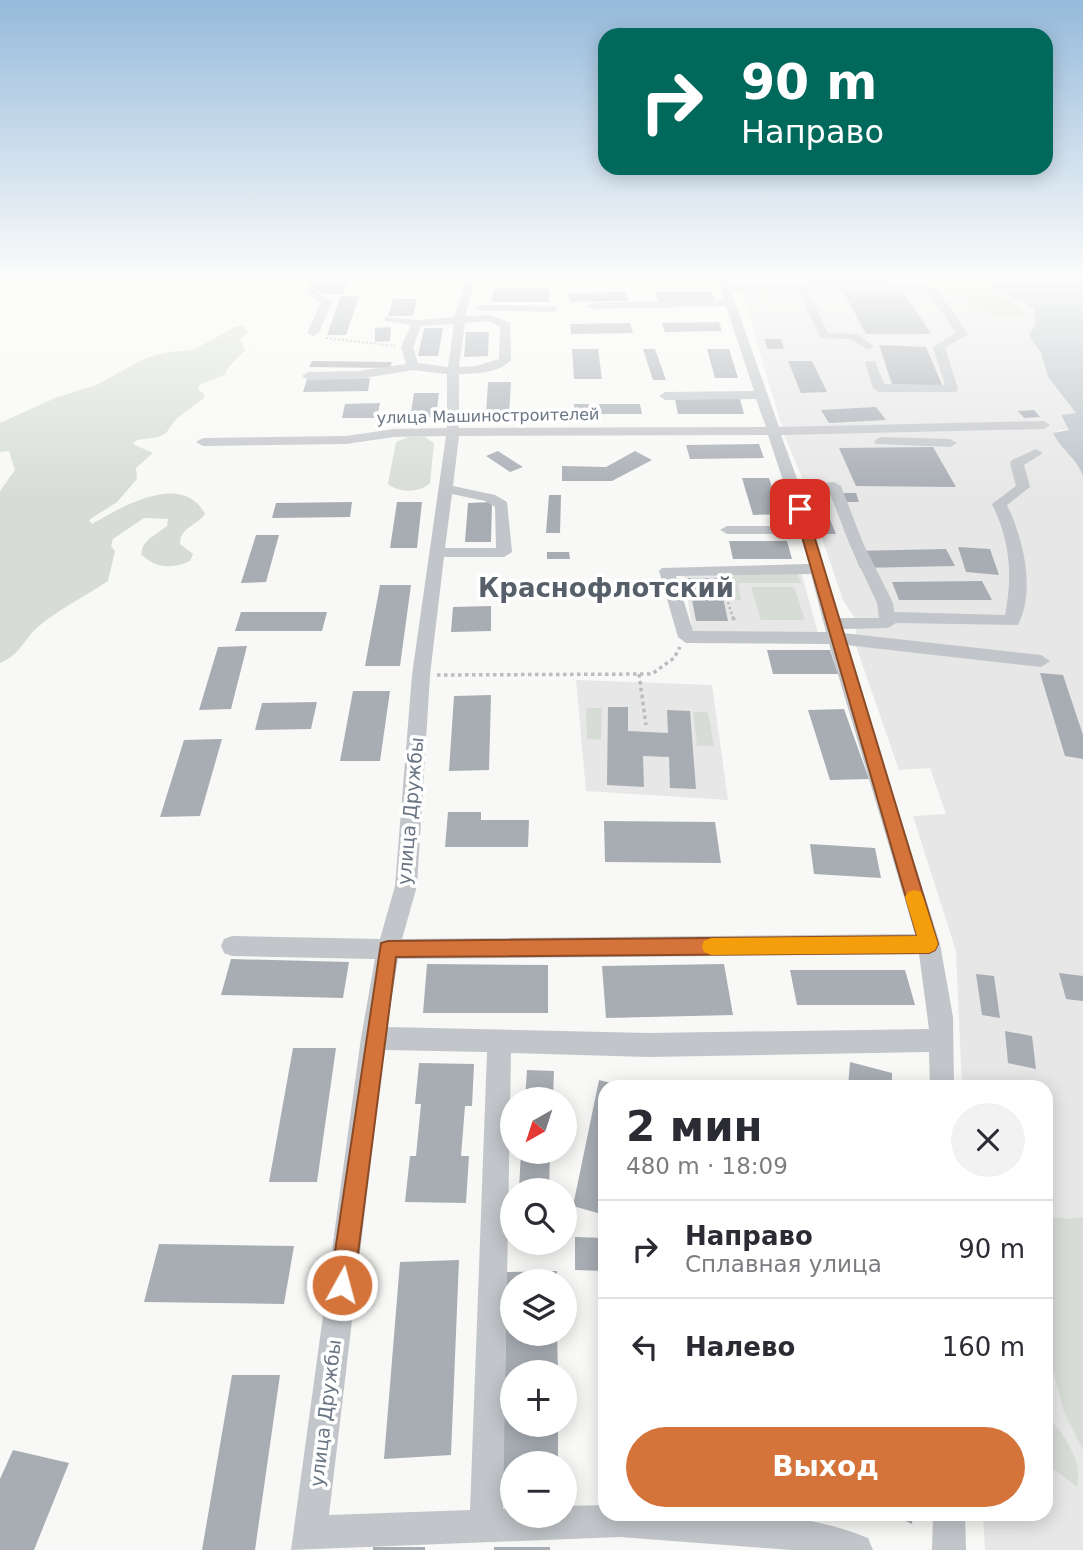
<!DOCTYPE html>
<html lang="ru">
<meta charset="utf-8">
<style>
body{margin:0;font-family:"DejaVu Sans",sans-serif;background:#f2f2f3;color:#2b2b33;height:100vh;display:flex;flex-direction:column;font-size:26px;white-space:nowrap}
*{box-sizing:border-box;margin:0}
p{font-size:23px;color:#7c7c81}
.icon{flex:none;width:38px;height:38px;fill:none;stroke:currentColor;stroke-width:2;stroke-linecap:round;stroke-linejoin:round}
.map{position:relative;flex:1;overflow:hidden}
.drawer{position:absolute;left:598px;top:1080px;width:455px;height:441px;display:flex;flex-direction:column;background:#fff;border-radius:21px;box-shadow:0 4px 18px #0003}
.drawer>*{flex:none}
.hud{position:absolute;left:598px;top:28px;width:455px;height:147px;border-radius:21px;box-shadow:0 4px 18px #0003;background:#00695c;color:#fff;overflow:hidden}
.needle{width:46px;rotate:219deg}
.tools{position:absolute;left:500px;top:1087px;display:grid;gap:14px}
.tools a{display:grid;place-items:center;width:77px;height:77px;border-radius:50%;background:#fff;box-shadow:0 4px 18px #0003;font-size:35px}
.pin{position:absolute;display:grid;place-items:center;width:60px;height:60px;color:#fff;margin:-30px;border-radius:14px;box-shadow:0 4px 10px #0006}
.me{position:absolute;width:77px;margin:-38px;rotate:7deg;stroke-linejoin:round;filter:drop-shadow(0 0 5px #0008)}
.turn{display:flex;align-items:center;gap:24px;height:147px;padding:0 28px;font-size:32px}
.turn .icon{width:91px;height:91px;stroke-width:2.5}
.turn b{display:block;font-size:49px;line-height:60px}
.round{display:grid;place-items:center;flex:none;width:74px;height:74px;border-radius:37px;background:#f2f2f3}
.headline{display:flex;align-items:center;justify-content:space-between;height:119px;padding:0 28px}
h1{font-size:42px;font-weight:800;line-height:52px}
.button{display:flex;gap:14px;margin-top:auto;padding:14px 28px}
.button a{flex:1;height:80px;border-radius:42px;background:#d4733a;color:#fff;font-size:28px;font-weight:800;line-height:80px;text-align:center}
ul{padding:0;list-style:none}
li{display:flex;align-items:center;gap:21px;height:98px;padding:0 28px;border-top:2px solid #e1e1e2}
li div{flex:1}
li b{display:block;font-size:26px}
li em{font-style:normal}
.map>svg:first-child{display:block}
</style>
<div class="map">
<svg width="1083" height="1550" viewBox="0 0 1083 1550">
<rect width="100%" height="100%" fill="#f8f8f6"/>
<path fill="#e6e7e6" d="M738 279H982L986 284 1018 298 1035 311 1036 322 1029 335 1041 353 1048 377 1076 413 1061 415 1070 429 1057 431 1065 451 1077 460 1083 476V1550H985L983 1514H1046V1087H962L956 951 913 816 946 814 930 768 899 770 856 646V620L843 600 800 473 784 434Z
M801 572 818 633H693L684 573Z
M576 680 712 685 728 800 586 791Z"/>
<path fill="#d7ddd6" d="M957 279H982L990 290 1022 307 1023 314C1012 323 978 313 969 302 964 296 961 289 956 283Z
M244 325 248 332 240 340 245 350 226 370V374L199 385 198 390 204 393V398L176 419 166 433 159 437 137 440 133 444 153 453 136 468 137 479 117 502 89 520 92 524C120 508 182 470 205 514 197 526 180 527 180 544L193 554 190 561C172 569 156 569 141 554L143 546 149 539 167 526 168 519 144 518 113 539 111 546 115 551 108 581C86 596 59 609 39 626 24 639 20 655 0 663V491L15 470 9 451 0 452V423L55 398 96 385 144 359 163 353 193 350 235 327Z
M408 437H425L434 443 430 483C420 493 399 493 388 484L396 442Z
M798 574 801 583H738L741 600H731L723 575Z
M751 587H794L805 620H761Z
M586 708H602L601 740 587 739Z
M693 712H708L714 746H697Z
M1046 1216 1068 1219 1083 1217V1450L1064 1412 1053 1370 1047 1358Z
M1047 1416C1064 1435 1083 1459 1077 1487L1055 1470 1047 1473Z"/>
<path fill="#bac2c8" d="M982 279H1083V476C1077 458 1061 450 1053 433L1069 430 1061 415 1076 413 1048 377 1041 353 1029 335 1036 322 1034 310C1020 296 995 294 982 279Z"/>
<path fill="#a8adb4" d="M807 279H887L891 286H835L833 283H808Z
M321 280H349L344 294H319L321 290H316Z
M493 289H549L550 302H492Z
M843 291H903L931 334H866Z
M626 292 628 301 570 302 569 293Z
M655 292H712L716 301 658 302Z
M341 296H359L346 335H327Z
M393 299H417L413 316H388Z
M719 322 722 331 665 332 662 323Z
M630 323 633 333 571 334 570 324Z
M391 327 390 341 375 342V328Z
M424 328H443L438 356H418Z
M466 332H489L488 356 464 357Z
M764 339H781L784 349H768Z
M879 345 926 347 943 387 892 384Z
M572 349H598L602 379H574Z
M643 349H655L666 380H653Z
M707 349H729L738 378H715Z
M312 361 392 362 390 368 309 367Z
M788 361H812L827 392 801 393Z
M370 378 368 391 303 392 307 379Z
M488 382H511L509 415H486Z
M414 393H439L436 417 410 418Z
M675 399H740L744 414H678Z
M380 403 377 418H342L345 404Z
M574 404H640L642 414H574Z
M876 407 886 420 829 423 821 410Z
M1034 410 1040 417 1024 418 1018 411Z
M759 444 764 458 690 459 686 445Z
M933 447 956 487 856 486 839 448Z
M498 451 523 467 510 472 486 456Z
M635 451 652 460 612 481H562V466L606 467Z
M742 478H769L781 514 753 515Z
M831 493H856L859 502H834Z
M549 495H561L560 533H546Z
M352 502 350 517 272 518 276 503Z
M397 502H422L417 548H390Z
M492 502 491 542H465L468 503Z
M814 510H826L836 534H823Z
M256 535H279L266 582 241 583Z
M729 541H787L792 559H733Z
M958 547 990 549 999 575 966 572Z
M946 549 955 566 860 568 853 551Z
M547 552H569L570 559H547Z
M688 578H719L728 621H696Z
M982 581 992 600H899L892 582Z
M380 585H411L400 666H365Z
M491 606V631L451 632 453 607Z
M241 612H327L322 631H235Z
M247 646 231 709 199 710 218 647Z
M767 650H830L838 674H773Z
M1040 673 1063 675 1083 735V759L1065 756Z
M353 691H390L380 761H340Z
M491 695 489 770 449 771 454 696Z
M317 702 311 729 255 730 262 703Z
M608 707H628V731L668 733 667 710 690 711 696 789 670 788 669 757 643 756 644 787 607 785Z
M844 709 869 779 830 780 808 710Z
M222 739 200 816 160 817 184 740Z
M448 812H481V820H529L528 847H445Z
M604 821 715 822 721 863 605 862Z
M810 844 875 848 881 878 814 874Z
M231 959 349 962 343 998 221 995Z
M427 964 548 965V1013H423Z
M724 964 733 1015 606 1018 602 966Z
M790 970H905L915 1005H797Z
M1059 973 1083 976V1001L1066 999Z
M976 974 994 976 1000 1018 982 1015Z
M1005 1031 1032 1036 1036 1069 1008 1063Z
M293 1048H336L317 1182H269Z
M850 1062 892 1073V1087H848Z
M419 1063 474 1064 472 1106H465L461 1156H469L466 1203 405 1202 410 1156H416L421 1104H415Z
M527 1070 554 1071 553 1099H525Z
M599 1080 623 1086 606 1087V1191L601 1214 573 1206Z
M521 1152H550L549 1190H519Z
M575 1237 606 1238V1271L575 1270Z
M159 1244 294 1246 284 1304 144 1302Z
M459 1260 451 1455 384 1459 400 1262Z
M557 1271V1281H513V1334H557L558 1372H513V1424H558V1463H513V1474H503L507 1272Z
M232 1375H280L255 1550H202Z
M13 1450 69 1463 34 1550H0V1479Z
M891 1514H913L912 1524Z
M373 1547H425V1550H373Z
M494 1547H550V1550H494Z"/>
<g fill="none" stroke-linecap="round" stroke-linejoin="round">
<path stroke="#babcbf" stroke-width="2" stroke-dasharray="2 2" stroke-linecap="butt" d="M326 338 395 346"/>
<path stroke="#babcbf" stroke-width="2.5" stroke-dasharray="2.5 2.5" stroke-linecap="butt" d="M722 583 733 618"/>
<path stroke="#babcbf" stroke-width="3.5" stroke-dasharray="3.5 3.5" stroke-linecap="butt" d="M733 617 735 623
M639 674 646 725
M437 675 652 674 674 658 680 647"/>
<path fill="#c2c5c9" fill-rule="evenodd" d="M310 279H320L316 292 332 301 319 333 313 336 307 333 321 302 305 293Z
M466 279H476L465 316 491 315 510 323 511 360C500 373 475 374 459 374V428L766 427 756 399 665 400 659 396 665 392 754 391 726 306 591 309 586 306 591 303 724 300 717 279H727L729 285 931 286 935 287 968 334 945 348 958 389 956 392H879L873 388 865 363 867 361H875L884 384 945 385 933 347 956 333 928 292H809L828 333 857 334 874 347 868 350 850 339 820 338 799 291H731L779 427 1044 421 1050 425 1044 429 781 435 799 484 834 482 841 486 863 543 893 603 894 612 1005 615C1013 575 1010 541 992 504L1016 486 1010 463 1012 460 1036 449 1043 453 1024 465 1030 487 1007 505C1023 538 1036 590 1018 625L896 623 888 628 842 629 843 633 1041 655 1050 661 1041 667 846 645 940 944 953 1017 954 1087H930L929 1052 648 1057 511 1053 503 1509 513 1508V1516H565V1506L606 1505V1514C693 1514 785 1504 868 1538L873 1550H791L620 1537 291 1550 361 1038 375 959 232 956 224 953 221 946 224 939 232 936 380 939 395 886 412 675 446 436 394 437 346 444 203 446 196 442 203 438 346 436 394 429 447 428V374L413 370 358 379 308 380 302 376 308 372 358 371 406 364 401 347 411 325 385 321V317L417 320 454 317ZM489 321 500 327 499 359 476 366 459 367 465 323ZM454 324 448 367 418 363 413 347 421 326ZM768 435 798 526H727L720 530 727 534H801L809 564 662 568 659 571 678 637 686 643 829 644 915 934 402 939 417 886 430 675 444 557H504L512 552 507 502 495 495 453 486 459 436ZM829 491 849 543 877 603 879 618H839L801 493ZM452 494 485 501 495 507 496 548H445ZM811 574 826 632 693 631 676 576ZM919 954 929 1029 648 1033 387 1027 398 959ZM384 1050 487 1052 470 1510 329 1515Z
M481 305 553 306 558 309 553 312 477 310 476 308Z
M881 437 950 439 957 443 950 447 876 444 874 441Z
M933 1514H965L966 1550H932Z"/>
</g>
<linearGradient id="sky" x2="0" y2="1"><stop stop-color="#95badb"/><stop offset="0.56" stop-color="#fcfcfb"/><stop offset="1" stop-color="#fcfcfb" stop-opacity="0"/></linearGradient>
<rect width="1083" height="496" fill="url(#sky)"/>
<path fill="#d4733a" stroke="#8a4b26" stroke-width="2" d="M800 506 806 509 938 944 935 950 929 953 396 957 354 1285 350 1293 342 1297 333 1293 330 1285 381 943 388 941 917 936 794 509Z"/>
<path fill="#f59e0b" d="M914 890 921 892 923 897 938 944 935 950 929 953 711 955 704 952 702 946 704 941 711 938 917 936 905 897 908 892Z"/>
<g text-anchor="middle" dominant-baseline="central" stroke-width="7" stroke-linejoin="round" paint-order="stroke">
<g font-size="16" fill="#6a7584" stroke="#fff">
<text transform="translate(488 416) rotate(-1)">улица Машиностроителей</text>
</g>
<g font-size="19" fill="#6a7584" stroke="#fff">
<text transform="translate(410 811) rotate(-85)">улица Дружбы</text>
<text transform="translate(325 1413) rotate(-83)">улица Дружбы</text>
</g>
<g font-size="26" font-weight="bold" fill="#575f6a" stroke="#fff">
<text x="606" y="588">Краснофлотский</text>
</g>
</g>
</svg>
<div class="tools">
<a><svg class="needle" viewBox="-14 -14 28 28"><path d="M0-13l5 13h-10z" fill="#e53935"/><path d="M0 13l5-13h-10z" fill="#7c7c81"/></svg></a>
<a><svg class="icon" aria-label="search" viewBox="0 0 24 24"><circle cx="10" cy="10" r="6"/><path d="M15 15l6 6"/></svg></a>
<a><svg class="icon" aria-label="layers" viewBox="0 0 24 24"><path d="M12 4l9 5-9 5-9-5zM3 14l9 5 9-5"/></svg></a>
<a>+</a>
<a>−</a>
</div>
<div class="pin" style="left:800px;top:509px;background:#d93025"><svg class="icon" aria-label="arrive" viewBox="0 0 24 24"><path d="M6 21V4h12l-3 4 3 4H6"/></svg></div>
<svg class="me" style="left:342px;top:1285px" viewBox="-20 -20 40 40"><circle r="17" fill="#d4733a" stroke="#fff" stroke-width="3"/><path d="M0-11L8 9 0 5-8 9z" fill="#fff"/></svg>
<div class="hud">
<div class="turn"><svg class="icon" aria-label="right" viewBox="0 0 24 24"><path d="M7 20v-9h11M14 6l5 5-5 5"/></svg><div><b>90 m</b>Направо</div></div>
</div>
<section class="drawer">
<div class="headline"><div><h1>2 мин</h1><p>480 m · 18:09</p></div><a class="round"><svg class="icon" aria-label="close" viewBox="0 0 24 24"><path d="M6 6l12 12M18 6L6 18"/></svg></a></div>
<ul>
<li><svg class="icon" aria-label="right" viewBox="0 0 24 24"><path d="M7 20v-9h11M14 6l5 5-5 5"/></svg><div><b>Направо</b><p>Сплавная улица</p></div><em>90 m</em></li>
<li><svg class="icon" aria-label="left" viewBox="0 0 24 24"><path d="M17 20v-9H6M10 6l-5 5 5 5"/></svg><div><b>Налево</b></div><em>160 m</em></li>
</ul>
<div class="button"><a>Выход</a></div>
</section>
</div>
